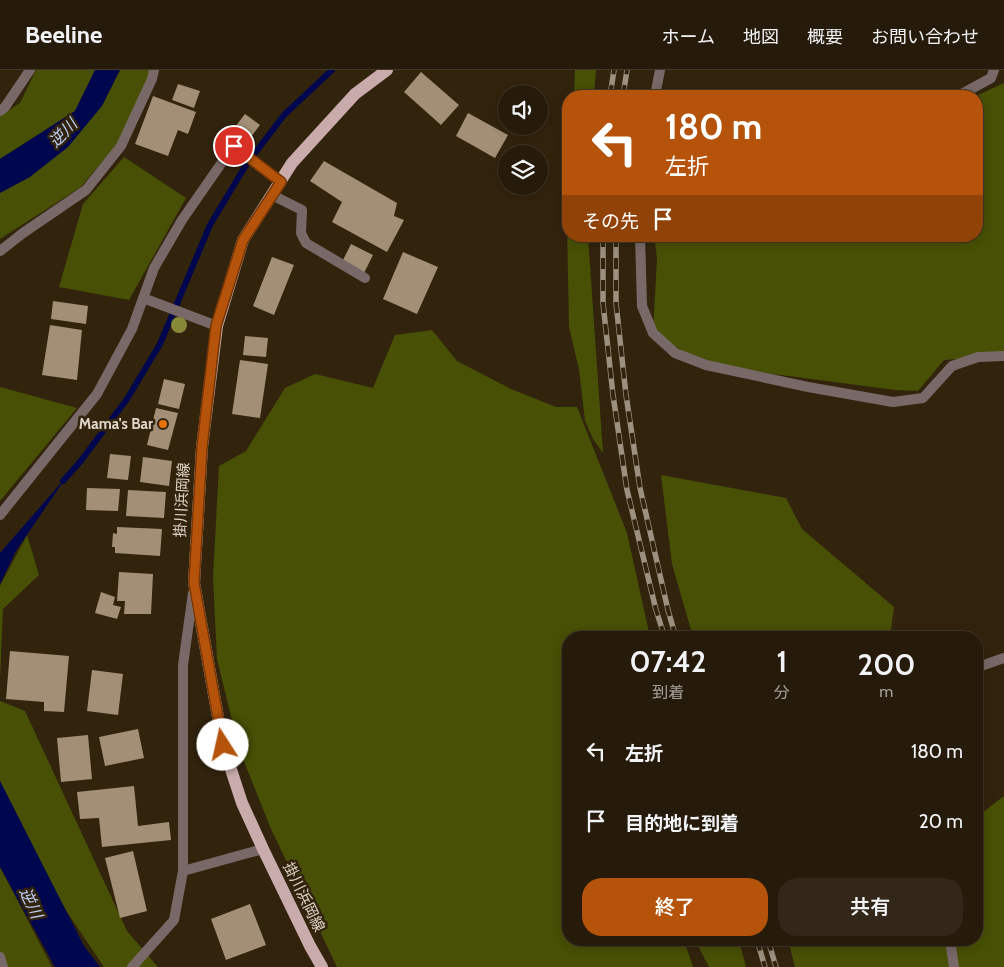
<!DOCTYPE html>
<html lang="ja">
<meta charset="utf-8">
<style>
body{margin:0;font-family:Cabin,"Noto Sans JP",sans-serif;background:#322718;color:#f1f3f6;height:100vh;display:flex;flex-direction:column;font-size:19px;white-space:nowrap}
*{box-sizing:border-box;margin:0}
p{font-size:16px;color:#a4a19c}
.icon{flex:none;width:28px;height:28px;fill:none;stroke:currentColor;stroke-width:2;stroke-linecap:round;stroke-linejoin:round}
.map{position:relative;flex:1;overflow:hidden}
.panel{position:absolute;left:562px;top:561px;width:421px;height:315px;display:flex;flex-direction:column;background:#261a0a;border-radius:20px;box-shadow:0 2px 12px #0003,0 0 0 1px #42382b}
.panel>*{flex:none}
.guide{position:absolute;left:562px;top:20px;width:421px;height:152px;border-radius:20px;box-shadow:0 2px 12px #0003,0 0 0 1px #42382b;background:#b45309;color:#fff;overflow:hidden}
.controls{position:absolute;left:498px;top:15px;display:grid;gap:10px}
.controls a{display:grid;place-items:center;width:50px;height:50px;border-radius:50%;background:#261a0a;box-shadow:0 2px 12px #0003,0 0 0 1px #42382b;font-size:25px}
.pin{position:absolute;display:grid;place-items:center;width:42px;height:42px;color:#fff;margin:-21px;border:2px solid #fff;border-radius:50%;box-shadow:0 1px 5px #0007}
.me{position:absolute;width:55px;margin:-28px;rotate:350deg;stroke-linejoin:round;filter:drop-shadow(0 0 4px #0008)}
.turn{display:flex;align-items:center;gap:18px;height:105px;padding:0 20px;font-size:22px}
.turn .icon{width:65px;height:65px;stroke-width:2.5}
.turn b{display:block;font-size:35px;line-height:42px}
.then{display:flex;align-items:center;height:48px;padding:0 20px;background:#0003;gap:10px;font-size:19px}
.eta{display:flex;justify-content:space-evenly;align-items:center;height:85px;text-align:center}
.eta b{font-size:30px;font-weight:600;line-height:35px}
.button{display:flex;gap:10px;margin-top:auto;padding:10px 20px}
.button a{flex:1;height:58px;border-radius:20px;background:#b45309;color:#fff;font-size:20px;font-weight:600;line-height:58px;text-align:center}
.button a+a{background:#322718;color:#f1f3f6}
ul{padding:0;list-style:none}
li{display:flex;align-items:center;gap:15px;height:70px;padding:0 20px}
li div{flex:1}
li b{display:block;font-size:19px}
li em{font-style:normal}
header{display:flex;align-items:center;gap:30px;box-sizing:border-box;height:70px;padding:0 25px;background:#261a0a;border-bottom:1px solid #42382b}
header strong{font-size:24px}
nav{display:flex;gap:28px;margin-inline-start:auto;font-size:18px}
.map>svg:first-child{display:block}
</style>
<header>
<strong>Beeline</strong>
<nav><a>ホーム</a><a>地図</a><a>概要</a><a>お問い合わせ</a></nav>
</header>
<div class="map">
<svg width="1004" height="897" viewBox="0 0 1004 897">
<rect width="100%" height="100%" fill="#32230d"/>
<path fill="#485005" d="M36 0H95L75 41 0 89V46L20 33Z
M120 0H152L117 74 81 117 0 169V122Z
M575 0H596L594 26H574Z
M1004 13V281L983 287 944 290 918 321 895 320 706 295 653 263 657 188 654 166H978V26H976Z
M124 87 186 128 129 230 59 217 83 134Z
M569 134V166H588L603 383 593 369 585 351 579 299 569 257 567 155Z
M432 260 457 291 511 319 556 337H577L627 463 650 567 569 568V870H684L693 897H337L271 759 239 679 217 589 213 507 219 396 246 381 285 318 315 304 373 318 395 265Z
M0 317 77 338 0 431Z
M661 405 786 428 802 459 894 537 890 567H693L672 494Z
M27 465 39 505 3 539 0 610V516Z
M0 631 25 641 127 861 158 897H104L63 836 0 711Z
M1004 726V897H795L788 870H978V746Z
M0 797 52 897H7L0 883Z
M695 870H739L746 897H709Z"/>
<path fill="#00074e" d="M95 0H120L102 36 68 77 30 107 0 123V89L75 41Z
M67 406 16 481 0 514V483Z
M0 711 84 876 100 897H55L0 797Z"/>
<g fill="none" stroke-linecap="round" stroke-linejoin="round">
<path stroke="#00074e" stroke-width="6" d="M63 411 80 392 127 329 160 274 210 155 246 95 284 45 332 0"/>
</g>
<path fill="#a28f76" d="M421 2 459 35 441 55 404 22Z
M178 14 200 21 194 38 172 30Z
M153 26 196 42 188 64 178 60 168 86 135 74Z
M468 43 508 65 495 88 456 66Z
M245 44 260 55 247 72 232 61Z
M324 91 397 133 394 146 404 150 387 182 332 152 342 132 310 111Z
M351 174 373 185 364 203 342 192Z
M403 182 438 197 417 244 383 229Z
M272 187 294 195 274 245 253 236Z
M53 231 88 236 86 254 51 249Z
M50 255 82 260 77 310 42 305Z
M245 266 268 268 266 287 243 285Z
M240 290 268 294 260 348 232 344Z
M164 309 185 314 179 339 158 334Z
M156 338 178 343 168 380 147 375Z
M110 384 131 386 128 410 107 408Z
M143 387 172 391 169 416 140 412Z
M87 418 120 419 118 441 86 440Z
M128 420 166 422 164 448 126 446Z
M117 457 162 459 160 486 115 483V477H112L113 463 117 464Z
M119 502 153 504 151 544H124L125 531H117Z
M101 522 115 527 113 535 121 537 117 549 95 543Z
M10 581 69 586 64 642 44 641V632L6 629Z
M92 600 123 604 118 645 87 641Z
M138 659 144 688 105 696 99 667Z
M88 665 92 709 61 712 57 668Z
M134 716 138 756 169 752 171 770 102 777 99 748 80 749 77 722Z
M133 781 147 841 120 848 105 788Z
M250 834 266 875 226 890 211 849Z"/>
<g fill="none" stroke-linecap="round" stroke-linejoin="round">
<path stroke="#786968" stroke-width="10" d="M655 26 660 0
M958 26 991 8 994 0
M0 41 5 37 30 0
M272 125 302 140 301 163 306 173 365 208
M640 166 642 236 653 263 675 283 706 295 808 317 893 332 923 328 952 296 978 287 1004 286
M0 181 23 163 86 120 121 76 152 9 154 0
M143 228 217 256
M0 445 97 324 132 259 154 198 182 150 234 75 281 112
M978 597 1004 588
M183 801 263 779
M950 870 954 897
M0 887 3 897
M132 897 174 850 183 801V595L193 523"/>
<path stroke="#caabab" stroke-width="12" d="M322 897 310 876 263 779 242 733 223 675 194 513 202 377 217 256 243 170 292 93 355 24 387 0"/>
<defs>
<path id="rail" d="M610 26 614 0
M623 26 627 0
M603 166V233L613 325 627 420 656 540 665 568
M616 166V233L626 325 640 418 668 540 676 568
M757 870 765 897
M768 870 776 897"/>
</defs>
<use href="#rail" stroke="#9c9080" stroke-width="5.5"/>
<use href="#rail" stroke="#32230d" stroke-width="4" stroke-dasharray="11" stroke-linecap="butt"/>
</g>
<circle fill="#868937" cx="179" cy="255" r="8"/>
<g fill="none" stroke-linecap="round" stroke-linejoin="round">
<defs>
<path id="route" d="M223 675 194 513 202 377 216 256 243 170 281 112 234 76"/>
</defs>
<use href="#route" stroke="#753606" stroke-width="12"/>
<use href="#route" stroke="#b45309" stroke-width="9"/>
</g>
<circle fill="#e8710a" stroke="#32230d" stroke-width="2" cx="163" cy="354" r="5"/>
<g text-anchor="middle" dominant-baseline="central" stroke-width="5" stroke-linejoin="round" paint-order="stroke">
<g font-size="15" font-weight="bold" fill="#e0d6c9" stroke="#32230d" text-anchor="end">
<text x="153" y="354">Mama's Bar</text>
</g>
<g font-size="15" fill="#e0d6c9" stroke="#32230d">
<text transform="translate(182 430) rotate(-87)">掛川浜岡線</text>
<text transform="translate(304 827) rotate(64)">掛川浜岡線</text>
</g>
<g font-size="16" font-style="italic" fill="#bdd1fb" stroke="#32230d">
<text transform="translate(63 63) rotate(-46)">逆川</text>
<text transform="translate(31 833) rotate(65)">逆川</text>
</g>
</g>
</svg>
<div class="controls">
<a><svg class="icon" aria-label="sound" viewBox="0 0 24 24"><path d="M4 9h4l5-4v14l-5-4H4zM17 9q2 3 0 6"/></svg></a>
<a><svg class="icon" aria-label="layers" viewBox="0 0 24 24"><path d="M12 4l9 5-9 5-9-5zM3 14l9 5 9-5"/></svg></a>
</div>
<div class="pin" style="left:234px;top:76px;background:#d93025"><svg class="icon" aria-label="arrive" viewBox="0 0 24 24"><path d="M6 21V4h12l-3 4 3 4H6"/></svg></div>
<svg class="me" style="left:223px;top:675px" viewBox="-20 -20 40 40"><circle r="19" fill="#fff"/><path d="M0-13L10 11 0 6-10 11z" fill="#b45309"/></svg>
<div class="guide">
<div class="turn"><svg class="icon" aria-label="left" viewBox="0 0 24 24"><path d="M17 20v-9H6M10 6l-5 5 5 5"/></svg><div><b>180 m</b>左折</div></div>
<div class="then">その先<svg class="icon" aria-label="arrive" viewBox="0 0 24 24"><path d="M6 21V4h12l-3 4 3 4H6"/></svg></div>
</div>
<section class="panel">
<div class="eta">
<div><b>07:42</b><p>到着</p></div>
<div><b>1</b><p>分</p></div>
<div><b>200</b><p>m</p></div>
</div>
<ul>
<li><svg class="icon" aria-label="left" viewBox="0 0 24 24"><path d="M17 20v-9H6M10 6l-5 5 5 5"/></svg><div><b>左折</b></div><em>180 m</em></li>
<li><svg class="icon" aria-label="arrive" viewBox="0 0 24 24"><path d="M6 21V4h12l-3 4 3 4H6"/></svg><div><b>目的地に到着</b></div><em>20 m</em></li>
</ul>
<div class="button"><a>終了</a><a>共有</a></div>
</section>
</div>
